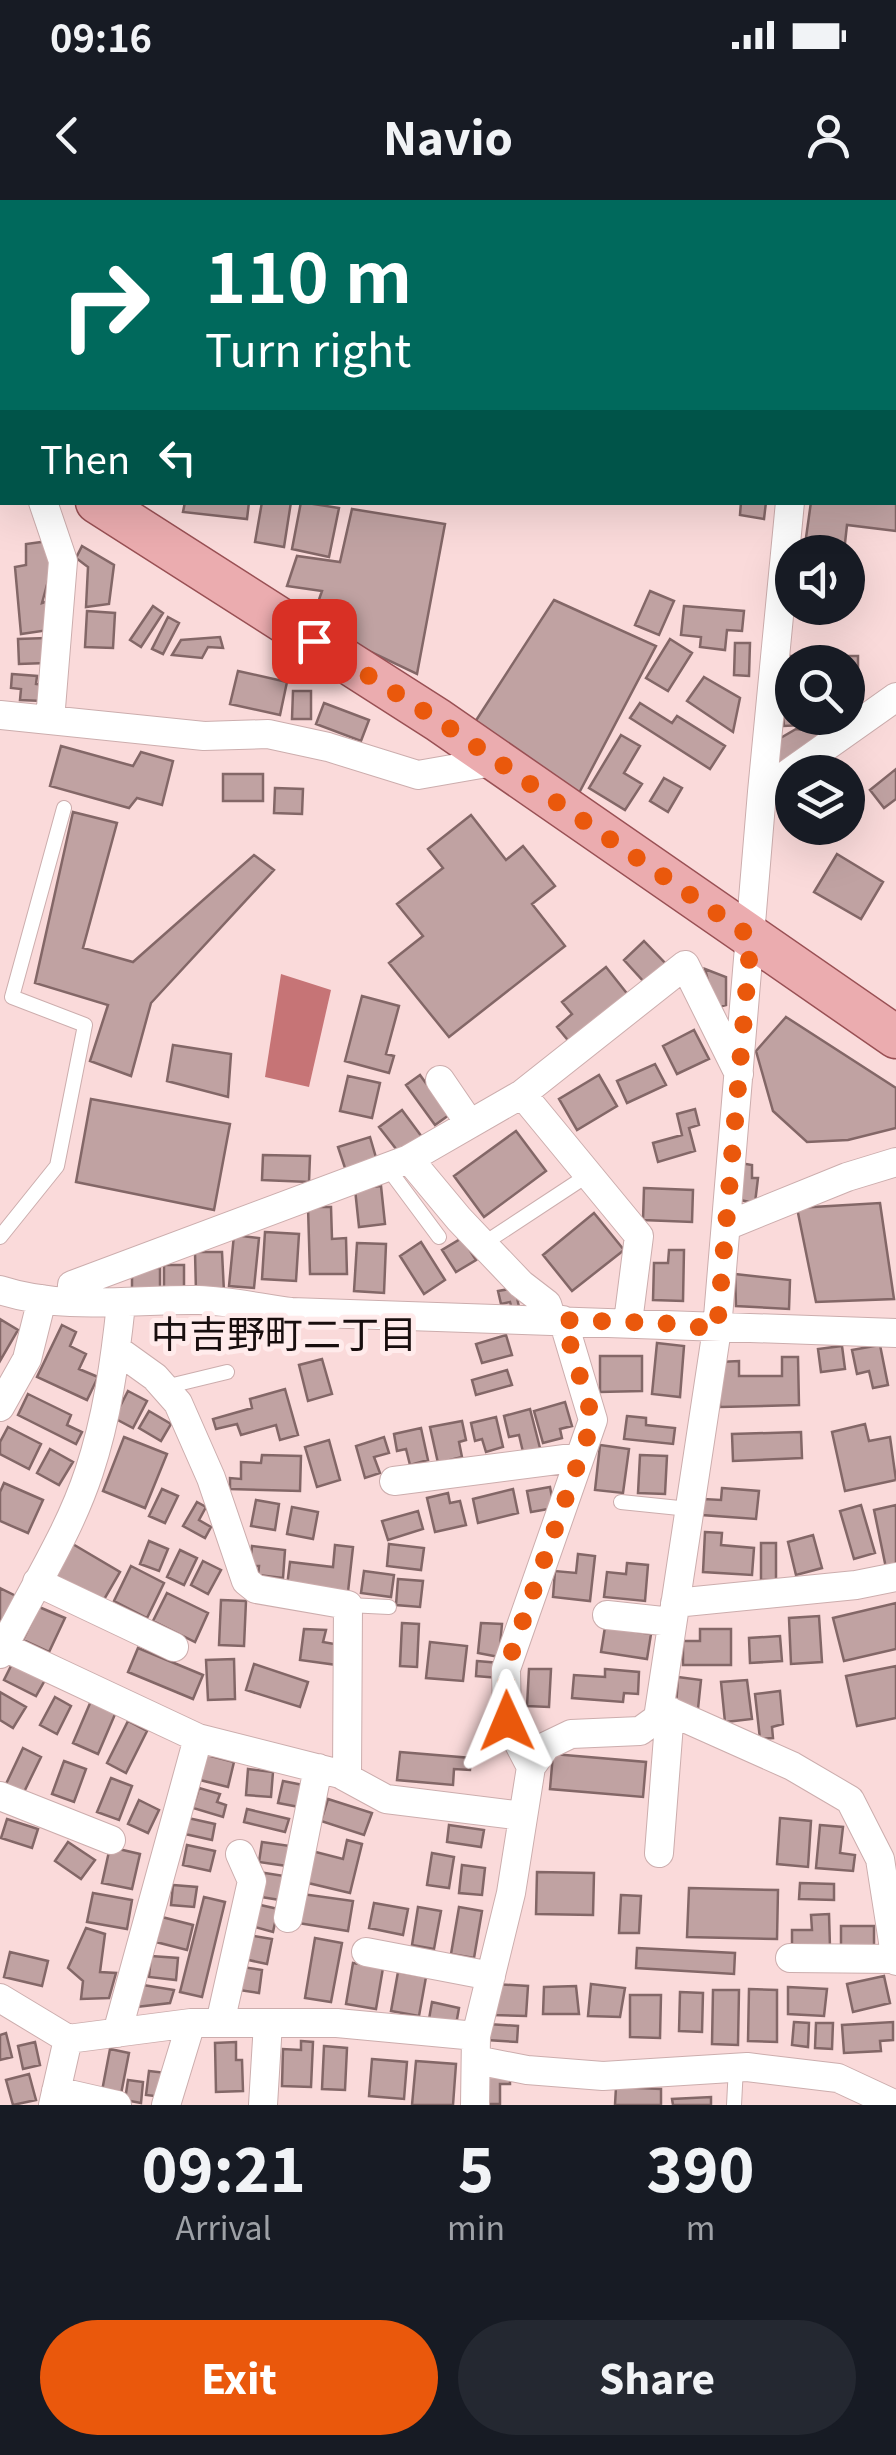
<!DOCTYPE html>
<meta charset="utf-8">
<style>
body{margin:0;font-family:Georgia,"Noto Sans JP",serif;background:#242831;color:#f1f3f6;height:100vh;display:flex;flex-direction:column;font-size:38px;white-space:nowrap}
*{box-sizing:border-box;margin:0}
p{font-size:32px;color:#9ea1a6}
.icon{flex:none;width:55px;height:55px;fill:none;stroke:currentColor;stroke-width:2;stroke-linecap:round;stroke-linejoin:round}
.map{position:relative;height:1905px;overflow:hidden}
.side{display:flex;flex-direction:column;background:#171b24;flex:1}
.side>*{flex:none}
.top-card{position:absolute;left:0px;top:0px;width:898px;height:305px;box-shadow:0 10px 40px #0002;background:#00695c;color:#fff;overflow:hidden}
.tools{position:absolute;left:775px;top:335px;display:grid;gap:20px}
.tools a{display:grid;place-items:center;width:90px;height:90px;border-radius:50%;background:#171b24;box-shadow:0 10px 40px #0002;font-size:50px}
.pin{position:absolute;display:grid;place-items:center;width:85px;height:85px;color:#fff;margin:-42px;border-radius:20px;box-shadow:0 5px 15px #0006}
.me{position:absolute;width:110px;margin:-55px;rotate:359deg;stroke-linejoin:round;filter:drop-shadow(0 0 8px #0008)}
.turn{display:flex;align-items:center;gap:35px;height:210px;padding:0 40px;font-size:45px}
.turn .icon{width:130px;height:130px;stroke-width:2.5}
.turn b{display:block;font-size:70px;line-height:85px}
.then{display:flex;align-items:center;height:95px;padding:0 40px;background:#0003;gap:20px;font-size:38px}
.eta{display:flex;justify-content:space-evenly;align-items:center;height:170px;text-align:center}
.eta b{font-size:60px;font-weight:800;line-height:70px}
.button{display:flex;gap:20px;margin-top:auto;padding:20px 40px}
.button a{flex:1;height:115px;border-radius:60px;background:#ea580c;color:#fff;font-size:40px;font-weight:800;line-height:115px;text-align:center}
.button a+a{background:#242831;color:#f1f3f6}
.status{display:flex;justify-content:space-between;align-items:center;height:70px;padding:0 50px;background:#171b24;direction:ltr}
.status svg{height:28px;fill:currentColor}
header{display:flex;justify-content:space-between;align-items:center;height:130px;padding:0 40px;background:#171b24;font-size:45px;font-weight:800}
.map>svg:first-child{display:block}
</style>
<div class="status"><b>09:16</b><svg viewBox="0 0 49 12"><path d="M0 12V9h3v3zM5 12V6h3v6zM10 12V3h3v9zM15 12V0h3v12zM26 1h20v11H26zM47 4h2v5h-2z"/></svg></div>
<header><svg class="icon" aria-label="back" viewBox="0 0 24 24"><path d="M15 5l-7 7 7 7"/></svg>Navio<svg class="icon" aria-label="person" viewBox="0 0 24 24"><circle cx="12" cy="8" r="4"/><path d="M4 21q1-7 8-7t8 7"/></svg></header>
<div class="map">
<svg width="896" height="1905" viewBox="0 0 896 1905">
<rect width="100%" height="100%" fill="#fadada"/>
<path fill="#c67476" d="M281 774 331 790 309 887 265 877Z"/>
<path fill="#c0a2a2" stroke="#836767" stroke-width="2.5" d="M0 28H2L0 213Z
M896 289V331L847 325 844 352H804L811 302H895Z
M185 302H249L247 319 183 312Z
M262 302H291L284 347 255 342Z
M301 302 339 308 329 357 292 349Z
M741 302H766L764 319 740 315Z
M352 309 445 324 417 474 329 432 315 411 322 391 287 386 297 356 340 362Z
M49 341 54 359 42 403 54 399 49 430 21 434 15 367 26 365V344Z
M82 346 114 365 109 404 86 407 88 367 76 358Z
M650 391 674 401 659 435 635 425Z
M554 400 656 446 578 595 475 522Z
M153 406 163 413 141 447 130 440Z
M684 406 744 411 742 431 727 430 725 450 700 447 701 437 681 435Z
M87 411 115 413 113 448 85 447Z
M168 417 179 423 163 454 152 449Z
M220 437 223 448 208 447 202 458 172 455 181 440Z
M46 438V463L19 464 18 439Z
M670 439 692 453 668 491 646 478Z
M735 443H750L749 476 734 475Z
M789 456H858V475H848V462H792V474H789Z
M238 471 287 482 280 515 230 504Z
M12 474 37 476 36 484 43 485 42 501 20 500 21 489 11 488Z
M704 477 740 498 733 532 687 501Z
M293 491H311V519H292Z
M324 503 369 520 361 541 316 524Z
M640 503 672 523 677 516 725 546 710 569 630 518Z
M782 507H792V518H843L842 523 784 526Z
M796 529 827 533 769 576 772 543Z
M621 535 640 546 624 573 642 584 625 610 589 588Z
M61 546 133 566 141 552 173 561 162 605 137 598 129 608 50 586Z
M896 569V599L884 608 870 590Z
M223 574H263V601H223Z
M664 578 682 588 668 612 650 601Z
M275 588 303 589 302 614 274 613Z
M73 612 117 623 83 748 133 762 254 655 274 670 151 803 131 876 90 861 108 805 35 783Z
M471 615 506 660 523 646 555 686 532 704 565 746 449 837 389 763 423 736 397 704 443 668 428 649Z
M837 654 883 682 861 719 814 692Z
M644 741 666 764 645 783 624 760Z
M606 767 629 796 571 844 557 827 572 814 562 802Z
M705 769 726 777V805L715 808Z
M362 796 399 806 386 854 394 856 389 873 345 861Z
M786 817 896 888V928L848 940 807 942 773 911 756 851Z
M694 830 709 859 677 874 663 846Z
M173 845 231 854 228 897 167 881Z
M655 864 666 885 627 903 617 881Z
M420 875 449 915 435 925 406 885Z
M599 875 617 906 577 930 559 899Z
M348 876 380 883 372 918 340 911Z
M91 899 230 924 214 1010 76 982Z
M695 909 699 925 689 928 695 951 658 962 653 943 682 935 677 914Z
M402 910 422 937 400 954 379 927Z
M516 931 546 971 484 1017 454 976Z
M370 937 377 961 346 971 338 947Z
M263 955 310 956 309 982 262 980Z
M740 963 752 965V978H758L755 1003 740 1000Z
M381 986 385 1024 359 1027 355 989Z
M644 988 693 990 692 1022 643 1020Z
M880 1003 894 1099 816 1102 797 1008Z
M308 1007H331L332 1039 346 1038 347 1074H310Z
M594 1013 624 1050 572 1091 543 1055Z
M265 1032 299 1034 296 1081 262 1079Z
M234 1035 259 1038 254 1088 229 1086Z
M462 1038 476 1060 456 1072 442 1050Z
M421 1042 445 1080 424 1094 400 1056Z
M357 1043 386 1044 384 1093 354 1091Z
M669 1050H684L683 1101 653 1100 654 1063H668Z
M195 1052H222L224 1092H196Z
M164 1065H184V1092L164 1093Z
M132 1068H160V1091H132Z
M735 1074 790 1080 789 1109 736 1106Z
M515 1088 519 1107 512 1109 510 1102 501 1104 498 1091Z
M0 1119 18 1130 0 1161Z
M62 1125 76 1132 70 1146 86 1154 79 1169 98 1177 87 1200 37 1177Z
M506 1135 512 1155 482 1163 476 1144Z
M657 1143 684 1146 680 1197 652 1194Z
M880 1145 888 1185 873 1188 869 1171 857 1174 852 1150Z
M842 1146 845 1169 821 1172 818 1149Z
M600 1156H642V1191L600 1192Z
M782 1157H798L799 1205 720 1207 719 1162 739 1161V1176H782Z
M322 1159 332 1194 308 1201 299 1165Z
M507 1170 512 1185 476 1195 472 1180Z
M285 1189 298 1235 280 1240 276 1225 241 1235 237 1224 216 1229 213 1219 252 1208 250 1199Z
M128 1191 147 1201 133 1228 114 1218Z
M28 1194 71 1215 67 1225 82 1232 76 1244 18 1215Z
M565 1202 572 1226 560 1229 562 1238 543 1243 534 1211Z
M530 1209 540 1248 523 1252 519 1235 509 1237 504 1216Z
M149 1211 171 1224 161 1241 139 1228Z
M627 1216 646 1218V1225L675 1228 673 1244 624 1239Z
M496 1217 503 1247 486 1252 482 1239 475 1241 471 1223Z
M462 1221 466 1240 459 1242 462 1257 438 1263 430 1227Z
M865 1224 869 1241 890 1237 896 1280 845 1291 832 1232Z
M8 1227 41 1244 29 1269 0 1254V1242Z
M421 1228 428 1260 410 1265 406 1249 397 1251 394 1234Z
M801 1232 802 1258 733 1261 732 1234Z
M124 1237 167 1254 145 1308 103 1291Z
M384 1237 389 1253 374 1257 380 1273 365 1278 356 1246Z
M329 1240 340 1280 317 1287 305 1247Z
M600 1245 629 1249 623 1293 595 1290Z
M50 1249 73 1262 59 1285 37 1273Z
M262 1255 301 1256 300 1291 230 1289V1278L241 1279V1262L261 1263Z
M640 1255 667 1256 665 1294 638 1293Z
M4 1283 43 1300 28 1333 0 1321V1292Z
M550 1287 554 1308 531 1312 527 1291Z
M722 1288 759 1291 756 1319 702 1315 704 1299 721 1300Z
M162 1289 178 1296 165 1323 149 1316Z
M513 1289 518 1313 478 1323 473 1299Z
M448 1293 450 1303 460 1301 466 1325 435 1332 427 1298Z
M256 1300 279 1304 275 1330 251 1326Z
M197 1302 206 1307 199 1320 211 1327 205 1338 183 1326Z
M861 1305 875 1353 854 1359 840 1311Z
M896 1305V1366L886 1368 874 1310Z
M292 1307 318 1312 313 1339 287 1334Z
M418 1311 423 1329 388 1340 382 1321Z
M705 1332 722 1333 721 1345 754 1348 752 1375 703 1372Z
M813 1335 822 1368 796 1375 788 1342Z
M149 1341 168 1349 159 1371 140 1364Z
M71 1343 120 1372 102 1403 53 1374Z
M761 1343H776V1380H761Z
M389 1344 424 1348 421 1370 387 1366Z
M335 1345 353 1347 348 1392 287 1386 290 1362 333 1367Z
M252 1346 285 1350 283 1378 258 1375 259 1366H250Z
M180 1350 197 1358 184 1385 167 1377Z
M578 1354 595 1356 590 1401 553 1397 555 1371 576 1373Z
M203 1361 221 1370 208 1394 191 1385Z
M627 1363 648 1365 645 1401 604 1397 607 1372 626 1374Z
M131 1366 164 1383 147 1418 114 1401Z
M364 1371 394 1375 391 1397 361 1393Z
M398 1379 423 1381 420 1407 396 1405Z
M0 1388 16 1396 0 1428Z
M167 1393 208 1413 195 1442 153 1421Z
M221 1400 246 1401 244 1446 219 1445Z
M896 1403V1449L844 1461 833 1418Z
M39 1407 65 1418 49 1452 23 1440Z
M819 1416 822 1462 791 1464 789 1418Z
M402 1423 419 1424 417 1467 400 1466Z
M481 1423 502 1424 499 1457 478 1453Z
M605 1427 651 1434 647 1459 601 1452Z
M304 1429 326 1430 323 1442 340 1445 337 1465 300 1460Z
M700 1429H731V1465H683V1441H700Z
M780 1436 782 1461 750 1463 749 1438Z
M430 1442 467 1446 463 1481 426 1478Z
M138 1448 203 1475 193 1499 128 1472Z
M234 1459 235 1499 208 1500 206 1460Z
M477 1461 500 1463 499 1478 476 1476Z
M12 1464 45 1480 36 1496 4 1480Z
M254 1464 308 1482 300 1507 246 1490Z
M896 1466V1518L857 1526 846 1476Z
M529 1469H551L549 1507 527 1506Z
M605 1469 639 1472 638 1494 624 1493 623 1502 572 1498 574 1475 605 1477Z
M678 1477 701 1480 698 1509 676 1507Z
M747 1480 752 1519 725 1522 721 1482Z
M780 1491 783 1524 772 1527 773 1538 760 1539 755 1494Z
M0 1492 26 1507 13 1528 0 1520Z
M55 1497 71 1506 57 1534 40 1525Z
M91 1501 116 1512 98 1554 73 1543Z
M128 1521 147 1531 126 1573 107 1563Z
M23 1548 41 1557 24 1592 6 1584Z
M400 1552 471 1558 470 1570 454 1569 453 1585 397 1580Z
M553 1554 646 1562 643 1597 550 1589Z
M207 1555 234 1562 228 1587 200 1580Z
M64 1561 86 1569 74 1602 52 1594Z
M248 1569 273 1572 271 1597 246 1595Z
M111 1578 132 1586 119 1620 97 1612Z
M283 1581 303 1585 299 1607 278 1603Z
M199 1588 220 1594 217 1602 226 1605 223 1617 193 1608Z
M328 1599 372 1613 364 1635 321 1621Z
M139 1600 159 1610 148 1633 128 1624Z
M247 1609 289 1619 285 1632 244 1622Z
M188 1618 215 1624 212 1640 185 1634Z
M780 1618 811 1621 808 1667 777 1664Z
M7 1619 38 1629 32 1648 1 1638Z
M449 1625 484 1630 481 1647 447 1642Z
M820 1625 843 1627 840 1653 855 1655 853 1671 816 1668Z
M347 1640 362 1644 350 1693 304 1682 312 1651 343 1659Z
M68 1642 95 1660 81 1679 55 1661Z
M262 1642 290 1646 287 1666 259 1662Z
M187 1645 215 1651 210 1671 183 1665Z
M110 1647 140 1654 132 1689 102 1683Z
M432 1653 454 1657 449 1688 427 1685Z
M462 1665 485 1668 482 1695 459 1693Z
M537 1672 594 1673 593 1715 536 1714Z
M265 1673 284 1676 280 1700 261 1697Z
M800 1683 834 1684V1700L799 1699Z
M173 1685 197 1687 194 1707 171 1705Z
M689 1688 778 1690 777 1739 687 1737Z
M93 1693 132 1700 127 1729 87 1722Z
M302 1694 353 1701 348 1731 298 1723Z
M621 1695 641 1696 639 1733H619Z
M204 1697 225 1702 202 1797 180 1792Z
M374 1703 408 1709 403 1735 369 1728Z
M256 1704 278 1709 273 1732 251 1726Z
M418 1707 441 1711 434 1749 412 1745Z
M459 1707 482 1711 474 1758 451 1754Z
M829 1714 830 1747 792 1748V1730H812L811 1715Z
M162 1717 193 1725 187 1750 156 1742Z
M841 1726H874V1751H841Z
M86 1728 105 1734 100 1772 116 1773 109 1798 81 1799 83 1781 68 1768Z
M248 1735 272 1739 267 1764 244 1759Z
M315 1738 342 1743 331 1802 305 1798Z
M637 1748 735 1753 734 1774 636 1768Z
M10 1752 48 1761 42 1786 4 1777Z
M151 1756 178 1758 176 1780 149 1777Z
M353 1763 383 1768 376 1809 346 1804Z
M242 1767 262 1770 259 1793 239 1790Z
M398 1772 426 1777 419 1816 391 1811Z
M884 1776 890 1803 853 1812 847 1784Z
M495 1784 528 1786 526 1816 493 1815Z
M591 1784 625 1788 620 1817 588 1816Z
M143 1785 174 1790 170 1803 136 1807Z
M576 1786 579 1814H543L544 1787Z
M788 1787 827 1789 824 1816 788 1814Z
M749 1789 777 1790V1842L748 1841Z
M713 1790H739L738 1845 712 1844Z
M680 1792 703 1793 702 1832 679 1831Z
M630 1795H661L660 1838 630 1837Z
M432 1802 459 1808 456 1825 429 1819Z
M794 1822 809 1823 808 1847 792 1845Z
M893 1822V1840L880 1841 881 1851 844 1853 842 1825Z
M816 1823H833L832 1849 815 1848Z
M488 1824 518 1826 517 1842 487 1840Z
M6 1833 12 1857 0 1860V1835Z
M301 1841 313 1842 311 1887 282 1886 283 1849 301 1850Z
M35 1842 40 1865 23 1869 18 1846Z
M236 1842V1860H242L243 1891 216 1892 215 1843Z
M324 1846 347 1848 345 1890 322 1889Z
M110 1849 129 1853 121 1894 102 1891Z
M372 1859 407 1862 404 1899 369 1896Z
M416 1861 456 1864 453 1905H412Z
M149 1871 167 1873 164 1897 146 1895Z
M29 1874 36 1900 13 1905 6 1880Z
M482 1874H510V1884H500V1904H482Z
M128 1880 143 1882 141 1903 125 1900Z
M616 1887 661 1889V1905H615Z
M711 1897V1905H673L672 1899Z"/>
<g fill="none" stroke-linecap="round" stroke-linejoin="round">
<defs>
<path id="service" d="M895 149H896
M387 967 439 1037
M0 1037 57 966 85 825 12 797 64 608
M483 1044 588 975
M165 1187 227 1172
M621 1302 689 1309
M348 1405 389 1407
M734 1905 736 1867"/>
<path id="minor" d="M794 0 795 2
M895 77H896
M43 302 63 361 50 520
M0 515 204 536 268 534 328 547 418 575 498 561
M762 592 896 497
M440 880 470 924
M522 894 639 1036 628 1122
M409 959 459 1019 521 1084 547 1104 552 1120
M726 1026 847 977 896 962
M0 1090C65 1111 132 1099 199 1100 229 1101 261 1108 291 1112L896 1133
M71 1102 72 1085 409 959 522 894 685 765 739 874
M116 1149 155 1177 178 1203 211 1278 246 1381 256 1389 348 1405 347 1577
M0 1207 27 1159 42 1099
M394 1281 580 1257
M37 1382 174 1447
M675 1403 856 1385 896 1377
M607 1415 672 1422
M4 1447 198 1538 340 1574 386 1599 523 1616
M0 1454C29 1394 68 1336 89 1272 107 1218 115 1161 121 1104
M660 1507 792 1566 850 1600 880 1659 896 1761
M531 1567 507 1521 506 1469 593 1220 563 1120
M0 1596 111 1640
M659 1653 670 1511
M288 1718 318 1568
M366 1752 491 1776
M790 1758 896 1759
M0 1798 68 1839 191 1823H337L476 1836
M220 1823 252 1681 240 1654
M117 1833 198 1538
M476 1860 527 1870 603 1876 747 1867 838 1878 896 1905
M56 1891 117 1905
M53 1905 68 1839
M166 1905 191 1823
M263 1905 268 1823
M475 1905 476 1836 511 1693 531 1567 546 1546 571 1534 640 1531 658 1518 717 1129 762 592 790 302"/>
<path id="primary" d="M0 259 2 260
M97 302 438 520 896 837"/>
</defs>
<use href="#service" stroke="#ccadad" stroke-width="16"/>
<use href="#minor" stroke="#ccadad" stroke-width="30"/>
<use href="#primary" stroke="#995054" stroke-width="45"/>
<use href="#service" stroke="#fff" stroke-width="14"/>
<use href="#minor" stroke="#fff" stroke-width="28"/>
<use href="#primary" stroke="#ebacaf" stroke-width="42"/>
</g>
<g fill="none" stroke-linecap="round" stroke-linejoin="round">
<path stroke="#ea580c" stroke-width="18" stroke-dasharray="0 32.4" d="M314 441 438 520 751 737 717 1129 662 1123 563 1120 593 1220 506 1469 507 1521"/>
</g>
<g text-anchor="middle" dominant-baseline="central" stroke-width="10" stroke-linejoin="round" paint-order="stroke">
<g font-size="38" fill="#180e0e" stroke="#ffebeb">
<text x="284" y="1131">中吉野町二丁目</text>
</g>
</g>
</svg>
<div class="tools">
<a><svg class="icon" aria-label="sound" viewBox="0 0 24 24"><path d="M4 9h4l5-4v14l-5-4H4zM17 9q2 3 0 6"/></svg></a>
<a><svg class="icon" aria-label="search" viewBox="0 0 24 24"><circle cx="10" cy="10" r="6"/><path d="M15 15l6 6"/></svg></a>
<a><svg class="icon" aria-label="layers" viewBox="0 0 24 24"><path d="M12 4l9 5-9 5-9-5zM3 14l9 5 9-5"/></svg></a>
</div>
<div class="pin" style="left:314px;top:441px;background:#d93025"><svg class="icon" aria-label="arrive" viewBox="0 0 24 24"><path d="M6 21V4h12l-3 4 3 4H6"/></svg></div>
<svg class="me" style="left:507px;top:1521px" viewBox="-20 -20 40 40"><path d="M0-17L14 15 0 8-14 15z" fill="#ea580c" stroke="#fff" stroke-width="4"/></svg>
<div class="top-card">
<div class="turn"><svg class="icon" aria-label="right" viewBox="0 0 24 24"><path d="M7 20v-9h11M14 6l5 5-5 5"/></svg><div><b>110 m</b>Turn right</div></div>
<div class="then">Then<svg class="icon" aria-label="left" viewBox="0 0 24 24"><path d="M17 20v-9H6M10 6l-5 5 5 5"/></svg></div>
</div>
</div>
<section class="side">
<div class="eta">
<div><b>09:21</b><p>Arrival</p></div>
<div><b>5</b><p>min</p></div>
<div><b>390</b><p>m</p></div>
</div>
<div class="button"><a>Exit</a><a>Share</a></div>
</section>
